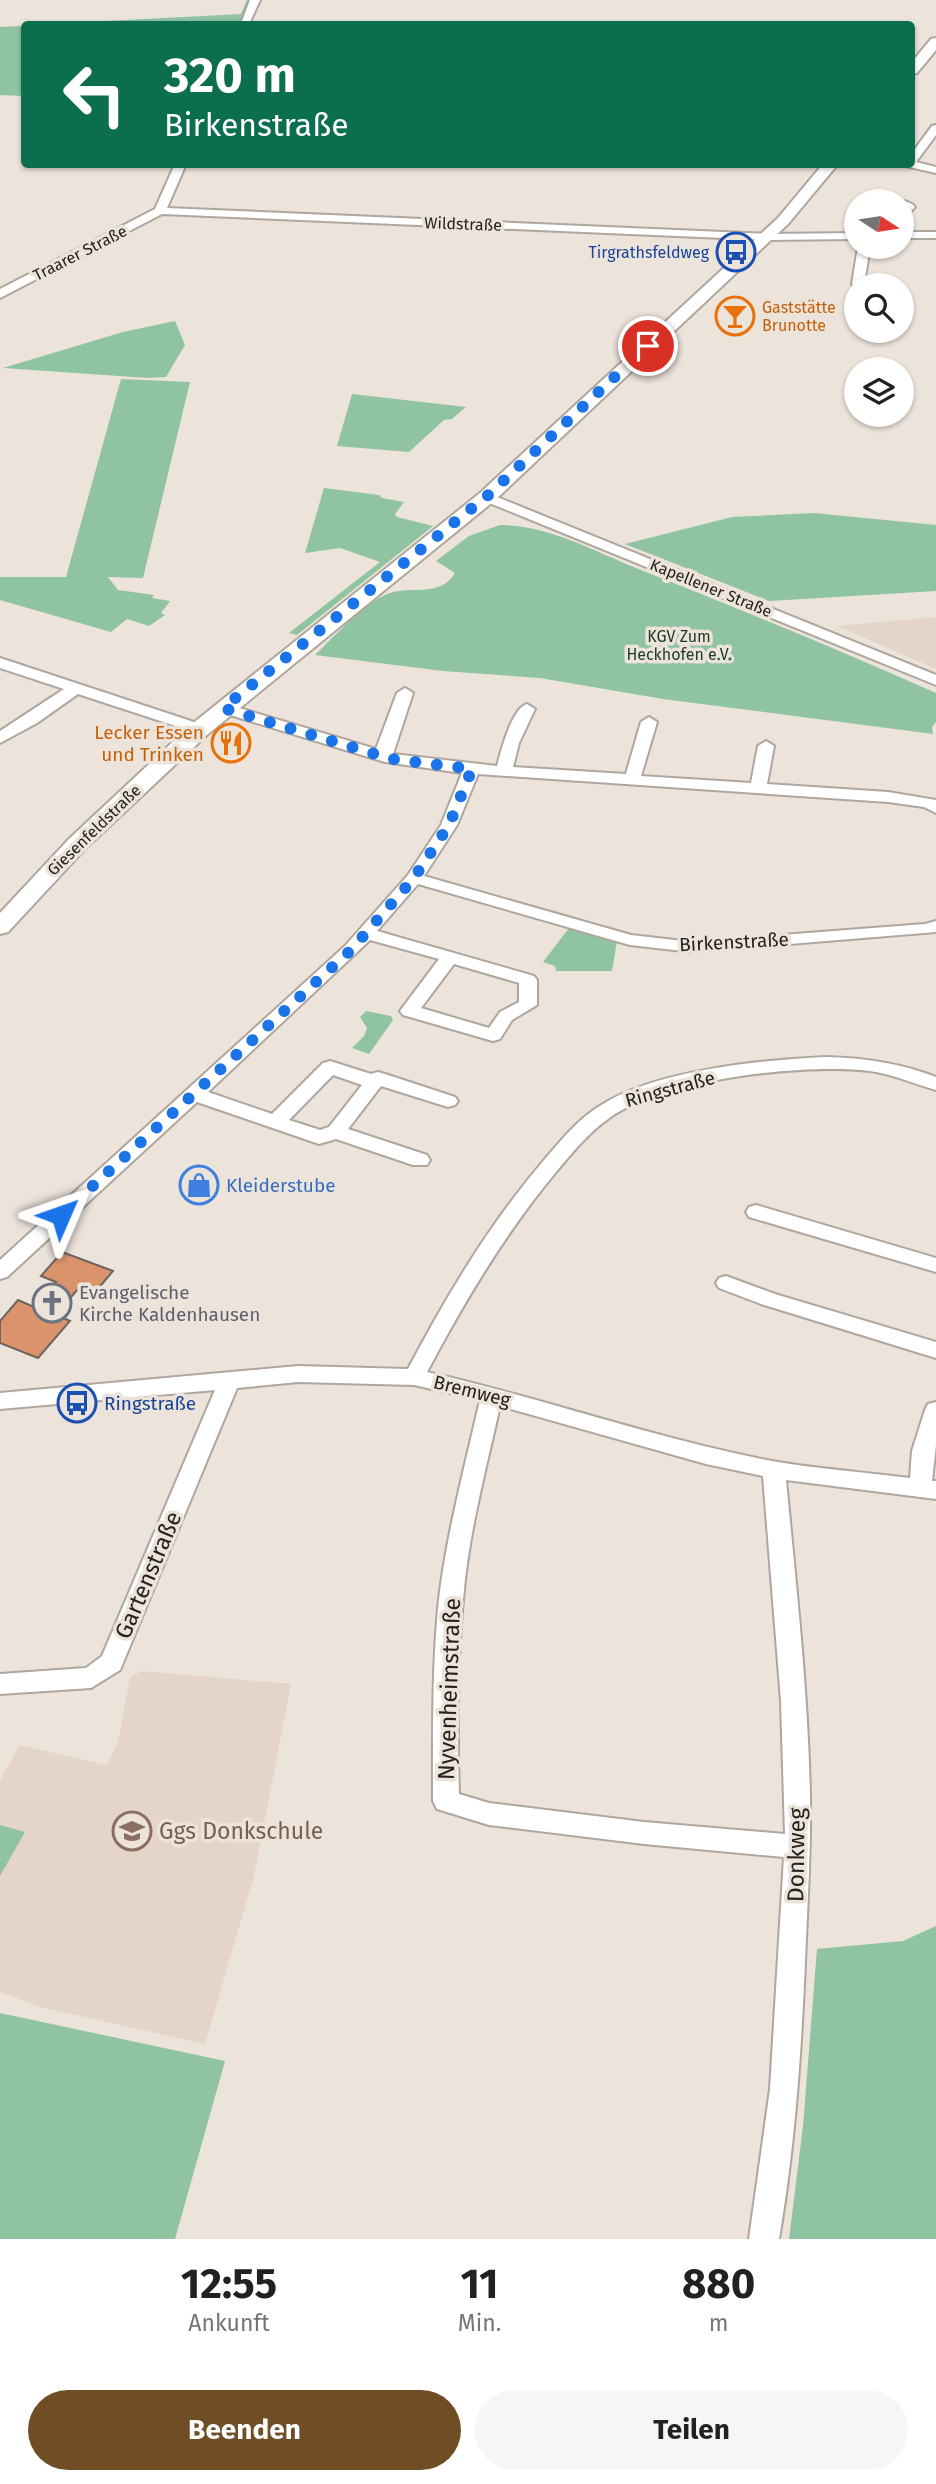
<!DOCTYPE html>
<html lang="de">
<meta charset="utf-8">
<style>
body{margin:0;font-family:"Fira Sans",sans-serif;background:#f6f6f6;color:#202124;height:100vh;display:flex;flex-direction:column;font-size:26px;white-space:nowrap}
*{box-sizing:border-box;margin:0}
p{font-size:23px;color:#757577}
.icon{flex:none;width:38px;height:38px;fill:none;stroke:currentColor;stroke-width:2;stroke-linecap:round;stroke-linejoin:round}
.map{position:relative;height:2239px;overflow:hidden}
.drawer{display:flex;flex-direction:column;background:#fff;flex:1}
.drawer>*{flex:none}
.hud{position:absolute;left:21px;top:21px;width:894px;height:147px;border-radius:7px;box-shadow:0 2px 5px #0004;background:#0b6e4f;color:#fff;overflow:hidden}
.needle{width:46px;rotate:102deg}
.tools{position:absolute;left:844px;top:189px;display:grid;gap:14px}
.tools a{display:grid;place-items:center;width:70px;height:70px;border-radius:50%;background:#fff;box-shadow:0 2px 5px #0004;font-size:35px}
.pin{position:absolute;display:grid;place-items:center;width:60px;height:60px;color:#fff;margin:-30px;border:4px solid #fff;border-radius:50%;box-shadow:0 2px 7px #0007}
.me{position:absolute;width:77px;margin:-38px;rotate:47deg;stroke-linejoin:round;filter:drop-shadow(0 0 5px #0008)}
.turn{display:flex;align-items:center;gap:24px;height:147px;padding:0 28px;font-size:32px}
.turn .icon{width:91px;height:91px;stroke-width:2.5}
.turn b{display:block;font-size:49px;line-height:60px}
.eta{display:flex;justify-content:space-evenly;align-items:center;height:119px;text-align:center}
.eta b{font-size:42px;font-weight:700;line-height:49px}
.primary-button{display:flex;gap:14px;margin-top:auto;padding:14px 28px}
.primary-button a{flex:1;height:80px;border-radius:42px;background:#6f4e25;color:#fff;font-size:28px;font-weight:700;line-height:80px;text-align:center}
.primary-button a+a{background:#f6f6f6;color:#202124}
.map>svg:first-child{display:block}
</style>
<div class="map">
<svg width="936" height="2239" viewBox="0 0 936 2239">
<rect width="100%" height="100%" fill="#ece3da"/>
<path fill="#e5d5c8" d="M936 617V669L837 626Z
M142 1671 291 1684 254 1876 205 2044 40 2007 0 1992V1781L19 1745 107 1765 118 1742 130 1677Z"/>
<path fill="#8fc3a2" d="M247 0H251L239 24H48L241 14Z
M24 26V96L0 95V27Z
M175 321 185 345 166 377 148 378 3 368 123 332Z
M121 379 190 382 143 578 108 577 118 590 154 595 152 598 170 601 161 613 165 615 149 626 127 619 111 632 0 600V577H66Z
M352 394 466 407 452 419 444 420 409 452 337 446Z
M324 488 379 495 382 498 404 502 395 514 397 517 433 526 297 635 289 633 380 562 340 548 305 553Z
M814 513 936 525V591L769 601 625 544 732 517Z
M500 525C547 525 594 551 636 568 737 608 837 649 936 693V722L932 727 933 734 663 699 540 678 443 671 315 655C334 637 361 606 385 595 408 584 440 599 455 573L436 561 469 536Z
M569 928 617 941 612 971H556L555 966 543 962Z
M366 1011 391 1016 393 1020 369 1054 352 1048 364 1036 367 1028 360 1017Z
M0 1825 25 1832 0 1876Z
M936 1926V2239H789L803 2126 817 1949 903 1941Z
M0 2013 225 2061 175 2239H0Z"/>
<path fill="#db936c" stroke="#6e645e" stroke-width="2" d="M62 1252 113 1271 92 1296 77 1290 56 1315 70 1321 38 1358 0 1343V1321L18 1300 34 1307 56 1282 41 1276Z"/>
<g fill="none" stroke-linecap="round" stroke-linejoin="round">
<defs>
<path id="street" d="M250 0H260L249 24H241Z
M936 125V135L916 162 936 167V173L905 166 904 164H912V153L932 126Z
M175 164H186L167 208 767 234 856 233V239L767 240 162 214 0 298V289L155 209Z
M899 201C904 200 912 203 915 207L901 221V201Z
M901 232H936V238H901Z
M858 247H870L864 284 856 287 852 284Z
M487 493 936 675V685L482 500 480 497Z
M0 658 206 726 208 729 200 734 194 732 78 694 37 723 0 743V731L64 689 0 668Z
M405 688 413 693 393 754 497 766C501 751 512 708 527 704L535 709 519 743 513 767 626 774 641 722 649 717 657 722 641 776 751 783 758 746 766 741 774 746 767 784 888 792 936 800V813L924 807 888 802 478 774 457 825 424 876 631 935 692 942 925 924 936 921V932L692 952 630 945 418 884 377 931 534 976 537 980V1005L512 1020 500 1039 493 1041 403 1015 400 1011 439 959 370 940 208 1092 272 1114 323 1063 330 1061 371 1074 378 1072 385 1074 455 1097 458 1101 455 1105 448 1107 381 1086 348 1129 427 1155 430 1160 427 1165H413L336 1139 319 1144 197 1102 7 1277 0 1279V1260L345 946 408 875 441 825 462 773 385 762 217 711 215 708 223 703 229 705 376 749 397 693ZM454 964 519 983V1002L500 1012 489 1028 421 1008ZM333 1075 362 1085 329 1127 320 1130 289 1120Z
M826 1057C864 1058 900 1063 936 1077V1090C914 1084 893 1074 870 1071 805 1063 660 1079 608 1119 588 1133 572 1153 556 1172 505 1233 464 1302 427 1372 543 1398 656 1439 772 1461 817 1469 864 1472 910 1478L912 1451 925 1410 928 1404 936 1402V1445L932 1481H936V1499L786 1480C796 1585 808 1691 810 1796 811 1844 808 1892 806 1939 802 2040 796 2140 779 2239H749L770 2089 784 1857 644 1844 489 1825 437 1809 433 1801C433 1734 432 1665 439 1599 447 1532 465 1466 480 1400L414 1385 298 1382 237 1388 120 1670 91 1688 0 1694V1674L86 1668 102 1656 215 1390 0 1409V1393L298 1366 408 1369C447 1295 490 1223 545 1159 562 1139 580 1117 603 1104 658 1070 762 1060 826 1057ZM500 1406 706 1464 763 1476 781 1701 785 1834 644 1822 489 1803 459 1794C457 1730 457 1664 463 1600 468 1535 486 1469 500 1406Z
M756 1205 936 1258V1272L749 1217 746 1212 749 1207Z
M726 1276 775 1294 936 1342V1358L761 1304 719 1288 716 1283 719 1278Z"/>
<path id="secondary" d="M936 38V50L917 73 912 74V62L931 39Z
M823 164H838L788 224 494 501 208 734 85 849 8 932 0 934V913L69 839 192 724 480 493 778 218Z"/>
</defs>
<use href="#street" stroke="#afa69e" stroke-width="4"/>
<use href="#secondary" stroke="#afa69e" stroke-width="4"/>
<use href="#street" fill="#fff" fill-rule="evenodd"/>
<use href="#secondary" fill="#fff" fill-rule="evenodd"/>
</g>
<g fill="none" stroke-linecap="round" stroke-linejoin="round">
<path stroke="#1a73e8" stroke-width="12" stroke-dasharray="0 21.6" d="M61 1215 351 950 414 878 449 825 472 769 391 759 223 708 486 497 648 346"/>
</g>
<defs>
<symbol id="bus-ring" viewBox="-11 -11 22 22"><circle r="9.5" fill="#ece3da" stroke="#1a4fb4" stroke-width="1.5"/><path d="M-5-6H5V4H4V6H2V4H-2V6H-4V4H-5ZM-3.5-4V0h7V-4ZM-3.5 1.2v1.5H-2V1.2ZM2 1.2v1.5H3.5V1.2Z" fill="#1a4fb4"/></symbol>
<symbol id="bar-ring" viewBox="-11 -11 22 22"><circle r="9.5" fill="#ece3da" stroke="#e8710a" stroke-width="1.5"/><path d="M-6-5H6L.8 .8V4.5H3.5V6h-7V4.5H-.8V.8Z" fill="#e8710a"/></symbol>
<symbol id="restaurant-ring" viewBox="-11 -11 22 22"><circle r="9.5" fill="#ece3da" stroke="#e8710a" stroke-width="1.5"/><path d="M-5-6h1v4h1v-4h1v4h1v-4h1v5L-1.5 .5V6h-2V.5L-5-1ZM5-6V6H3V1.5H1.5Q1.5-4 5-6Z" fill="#e8710a"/></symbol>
<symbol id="shop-ring" viewBox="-11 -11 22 22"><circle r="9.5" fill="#ece3da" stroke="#3f7fe0" stroke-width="1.5"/><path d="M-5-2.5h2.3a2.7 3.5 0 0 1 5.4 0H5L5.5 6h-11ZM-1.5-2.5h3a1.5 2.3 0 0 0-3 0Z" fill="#3f7fe0"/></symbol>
<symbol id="church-ring" viewBox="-11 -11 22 22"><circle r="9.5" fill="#ece3da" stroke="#6b7280" stroke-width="1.5"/><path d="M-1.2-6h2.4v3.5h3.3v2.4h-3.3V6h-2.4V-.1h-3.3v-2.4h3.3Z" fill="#6b7280"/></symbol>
<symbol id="school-ring" viewBox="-11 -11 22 22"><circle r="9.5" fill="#ece3da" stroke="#8d6e63" stroke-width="1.5"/><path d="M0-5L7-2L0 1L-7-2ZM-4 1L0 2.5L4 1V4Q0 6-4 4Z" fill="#8d6e63"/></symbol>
</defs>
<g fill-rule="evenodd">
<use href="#bus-ring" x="714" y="230" width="44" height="44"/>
<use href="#bar-ring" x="713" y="294" width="44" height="44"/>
<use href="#restaurant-ring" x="209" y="721" width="44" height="44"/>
<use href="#shop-ring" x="177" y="1163" width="44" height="44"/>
<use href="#church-ring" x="30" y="1281" width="44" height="44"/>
<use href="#bus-ring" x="55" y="1381" width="44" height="44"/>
<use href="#school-ring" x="110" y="1809" width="44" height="44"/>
</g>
<g text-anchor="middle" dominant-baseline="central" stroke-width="7" stroke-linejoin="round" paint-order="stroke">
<g font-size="16" fill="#25221f" stroke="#ece3da">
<text transform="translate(463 224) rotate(2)">Wildstraße</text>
<text transform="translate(80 253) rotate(-27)">Traarer Straße</text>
<text transform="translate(711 588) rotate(22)">Kapellener Straße</text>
<text transform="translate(94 830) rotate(-44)">Giesenfeldstraße</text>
</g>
<g font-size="16" fill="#164399" stroke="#ece3da" text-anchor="end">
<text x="709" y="252">Tirgrathsfeldweg</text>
</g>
<g font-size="16" fill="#c56008" stroke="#ece3da" text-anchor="start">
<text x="762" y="307">Gaststätte<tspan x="762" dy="18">Brunotte</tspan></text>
</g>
<g font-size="16" fill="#193b28" stroke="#ece3da">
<text x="679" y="636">KGV Zum<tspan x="679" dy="18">Heckhofen e.V.</tspan></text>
</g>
<g font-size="19" fill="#c56008" stroke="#ece3da" text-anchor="end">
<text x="204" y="732">Lecker Essen<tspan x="204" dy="22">und Trinken</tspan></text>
</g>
<g font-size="19" fill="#25221f" stroke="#ece3da">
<text transform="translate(734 942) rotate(-3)">Birkenstraße</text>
<text transform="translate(670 1089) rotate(-15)">Ringstraße</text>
<text transform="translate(472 1391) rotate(14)">Bremweg</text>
</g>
<g font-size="19" fill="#366cbe" stroke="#ece3da" text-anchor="start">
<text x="226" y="1185">Kleiderstube</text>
</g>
<g font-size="19" fill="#5b616d" stroke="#ece3da" text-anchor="start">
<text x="79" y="1292">Evangelische<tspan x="79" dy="22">Kirche Kaldenhausen</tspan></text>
</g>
<g font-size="19" fill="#164399" stroke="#ece3da" text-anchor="start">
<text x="104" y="1403">Ringstraße</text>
</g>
<g font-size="23" fill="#25221f" stroke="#ece3da">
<text transform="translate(148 1575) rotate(-67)">Gartenstraße</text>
<text transform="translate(449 1689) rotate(-88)">Nyvenheimstraße</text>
<text transform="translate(796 1855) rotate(-89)">Donkweg</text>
</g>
<g font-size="23" fill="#785e54" stroke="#ece3da" text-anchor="start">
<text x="159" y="1831">Ggs Donkschule</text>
</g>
</g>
</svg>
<div class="tools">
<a><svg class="needle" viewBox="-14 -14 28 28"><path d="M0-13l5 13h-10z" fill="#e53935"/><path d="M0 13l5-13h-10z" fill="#757577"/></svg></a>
<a><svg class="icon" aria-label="search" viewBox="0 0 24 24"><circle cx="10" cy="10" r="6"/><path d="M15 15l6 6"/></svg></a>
<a><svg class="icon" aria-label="layers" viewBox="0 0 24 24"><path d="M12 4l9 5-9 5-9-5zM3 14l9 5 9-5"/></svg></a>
</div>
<div class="pin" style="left:648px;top:346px;background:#d93025"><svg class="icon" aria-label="arrive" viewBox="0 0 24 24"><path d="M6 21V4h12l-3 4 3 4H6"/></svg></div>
<svg class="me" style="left:61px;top:1215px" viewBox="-20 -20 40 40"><path d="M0-17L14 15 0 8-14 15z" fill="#1a73e8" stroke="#fff" stroke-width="4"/></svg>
<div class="hud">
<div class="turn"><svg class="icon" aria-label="left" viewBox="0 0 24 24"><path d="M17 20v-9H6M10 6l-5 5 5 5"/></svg><div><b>320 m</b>Birkenstraße</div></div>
</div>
</div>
<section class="drawer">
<div class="eta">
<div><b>12:55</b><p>Ankunft</p></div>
<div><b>11</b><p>Min.</p></div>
<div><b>880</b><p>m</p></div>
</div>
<div class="primary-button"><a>Beenden</a><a>Teilen</a></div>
</section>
